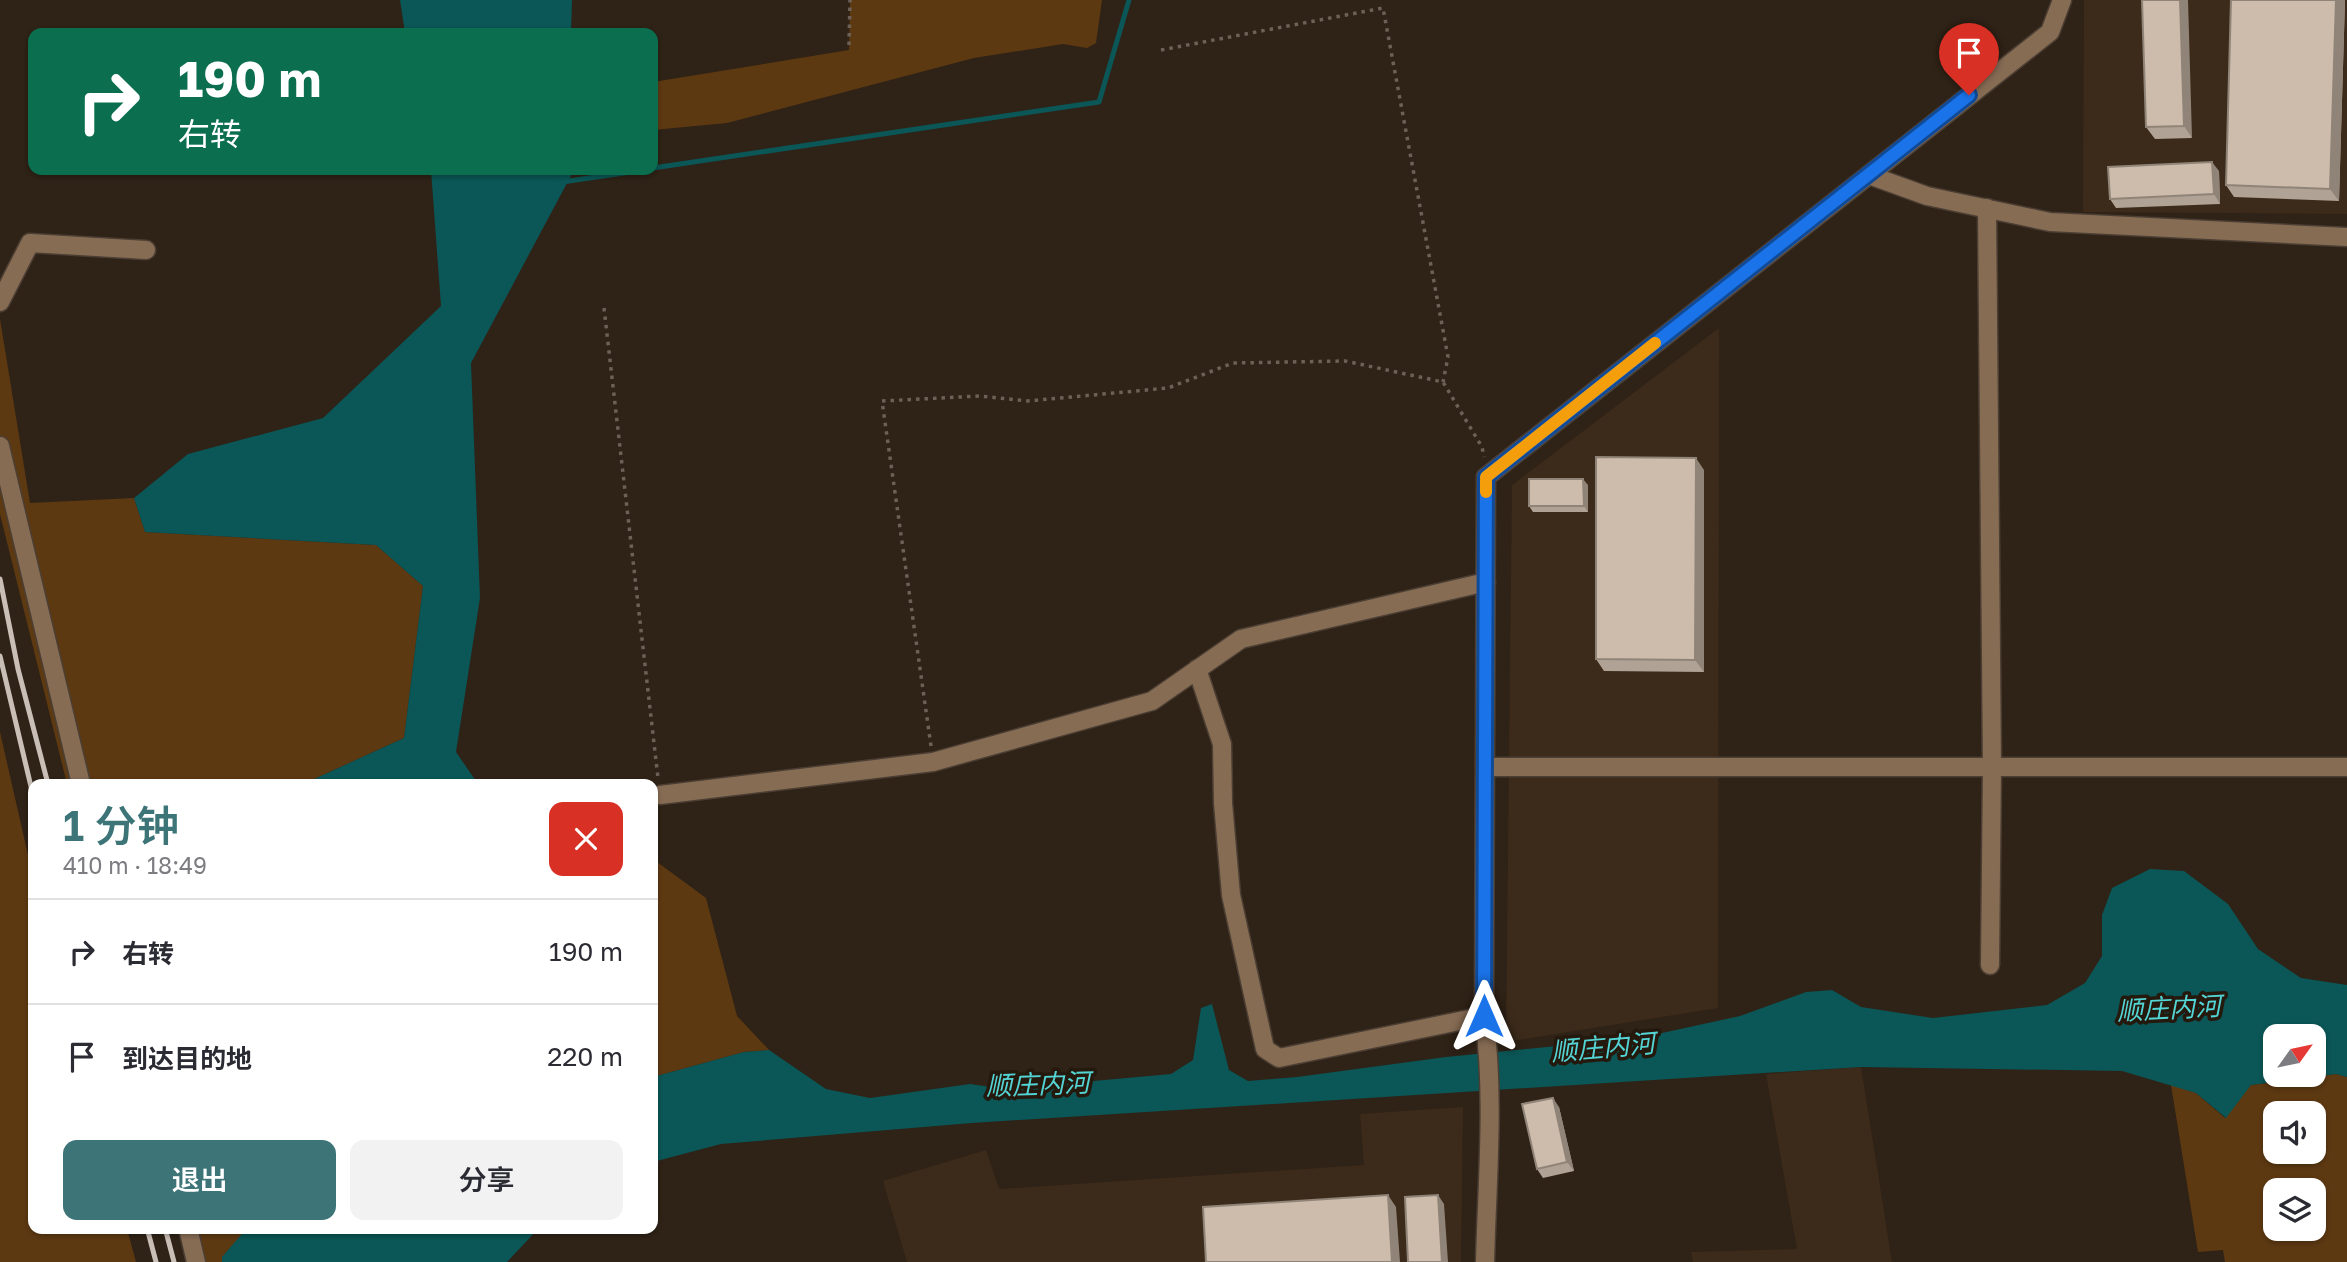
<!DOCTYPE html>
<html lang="zh">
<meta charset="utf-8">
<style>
body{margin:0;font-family:"Golos Text","Noto Sans SC",sans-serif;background:#f2f2f3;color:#2b2b33;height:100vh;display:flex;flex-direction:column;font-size:26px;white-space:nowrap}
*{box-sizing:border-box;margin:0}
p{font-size:23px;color:#7c7c81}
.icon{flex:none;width:38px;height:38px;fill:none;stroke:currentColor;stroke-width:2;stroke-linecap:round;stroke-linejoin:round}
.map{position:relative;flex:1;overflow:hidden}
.drawer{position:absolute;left:28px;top:779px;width:630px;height:455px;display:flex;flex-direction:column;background:#fff;border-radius:14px;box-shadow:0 2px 5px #0004}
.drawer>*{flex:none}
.guide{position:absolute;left:28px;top:28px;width:630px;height:147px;border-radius:14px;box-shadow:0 2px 5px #0004;background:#0b6e4f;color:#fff;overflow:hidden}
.needle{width:46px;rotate:57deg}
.tools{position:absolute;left:2263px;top:1024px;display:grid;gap:14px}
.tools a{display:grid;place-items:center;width:63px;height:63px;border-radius:14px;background:#fff;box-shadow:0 2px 5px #0004;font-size:35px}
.pin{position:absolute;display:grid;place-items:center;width:60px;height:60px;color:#fff;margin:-72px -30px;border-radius:50% 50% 50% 0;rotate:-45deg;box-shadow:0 0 7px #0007}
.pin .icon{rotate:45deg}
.me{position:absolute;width:77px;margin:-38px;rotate:0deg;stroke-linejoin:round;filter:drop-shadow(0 0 5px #0008)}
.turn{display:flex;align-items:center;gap:24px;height:147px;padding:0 35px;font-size:32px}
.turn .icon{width:91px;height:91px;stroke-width:2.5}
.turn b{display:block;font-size:49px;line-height:60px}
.round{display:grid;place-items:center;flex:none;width:74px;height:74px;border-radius:14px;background:#f2f2f3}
.headline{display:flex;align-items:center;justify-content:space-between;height:119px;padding:0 35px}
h1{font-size:42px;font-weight:600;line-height:52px;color:#3d7478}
.cta{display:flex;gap:14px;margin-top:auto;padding:14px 35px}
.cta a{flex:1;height:80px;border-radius:14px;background:#3d7478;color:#fff;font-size:28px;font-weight:600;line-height:80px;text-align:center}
.cta a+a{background:#f2f2f3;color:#2b2b33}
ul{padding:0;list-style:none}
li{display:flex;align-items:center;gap:21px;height:105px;padding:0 35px;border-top:2px solid #e1e1e2}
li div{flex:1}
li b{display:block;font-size:26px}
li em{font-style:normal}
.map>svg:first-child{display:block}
</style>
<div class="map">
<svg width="2347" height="1262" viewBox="0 0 2347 1262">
<rect width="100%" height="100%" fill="#2f2216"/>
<path fill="#3c2b1a" d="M2084 0H2347V214L2083 212Z
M1719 328 1718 1008 1506 1042 1512 485Z
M1861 1067 1892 1262H1693L1691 1252 1797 1249 1766 1074Z
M1463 1107 1461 1262H907L883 1181 986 1150 999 1189 1364 1165 1360 1114Z"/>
<path fill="#5d3912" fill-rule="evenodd" d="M850 0H1102L1096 43 1087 48 1063 44 974 58 727 123 653 130V82L849 50Z
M0 319 30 503 134 498 145 532 376 545 423 586 404 738 312 780 290 784H67L0 514Z
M0 732 33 877V1228L127 1229 136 1262H0Z
M653 859 706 898 737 1016 769 1050 744 1052 653 1077Z
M2336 1074 2347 1077V1262H2225L2223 1250 2198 1252 2171 1085 2196 1093 2225 1118 2251 1085ZM2275 1113H2314V1152H2275ZM2275 1190H2314V1228H2275Z
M180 1229H247L222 1257V1262H188Z"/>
<path fill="#0b5656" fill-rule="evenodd" d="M400 0H572L571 33H405Z
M431 170H574L471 363 480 598 456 752 478 784H290L312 780 404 738 423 586 376 545 145 532 134 498 188 454 323 418 441 306Z
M2150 869 2184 871 2228 904 2258 949 2301 978 2347 985V1077L2336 1074 2251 1085 2226 1118 2196 1093 2122 1071 1861 1067 972 1123 721 1144 653 1162V1077L744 1052 769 1050 826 1089 870 1098 970 1084 1005 1089 1171 1074 1193 1060 1201 1008 1212 1004 1229 1070 1248 1081 1297 1077 1446 1057 1639 1038 1740 1016 1806 992 1832 990 1861 1007 1933 1018 2047 1005 2085 983 2102 956V915L2112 888ZM2275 1036H2314V1074H2275Z
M247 1228H538V1229L507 1262H222V1257Z"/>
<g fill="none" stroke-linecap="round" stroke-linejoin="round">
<path stroke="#0b5656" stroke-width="5" d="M653 168 1099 102 1129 0
M562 182 644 170"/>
<defs>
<path id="minor" d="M1869 175 1927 196 2050 222 2347 237
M1987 208 1992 767 1990 965
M0 302 30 243 146 250
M0 446 81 784
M1197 669 1222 744 1223 803 1231 895 1265 1049 1279 1058 1484 1016
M1485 767H2347
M660 795 933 762 1152 701 1241 639 1486 582
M188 1228 196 1262
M1485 1262C1487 1182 1495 1096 1484 1016L1486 477 2050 32 2062 0"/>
</defs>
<use href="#minor" stroke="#4b3e33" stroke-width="21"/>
<path stroke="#6d6157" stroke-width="3.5" stroke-dasharray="3.5 5" stroke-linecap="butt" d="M849 45 850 0
M1161 50 1383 8 1448 357 1443 382
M604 308 658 778
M931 746 882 401 979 396 1028 401 1168 388 1233 363 1345 361 1443 382 1482 447 1484 457"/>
<use href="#minor" stroke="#876c54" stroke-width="18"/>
<path stroke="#c9bfb6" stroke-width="5" d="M0 579 18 669 48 784
M0 656 33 795
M147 1228 156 1262
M165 1228 174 1262"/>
</g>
<path fill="#b0a294" d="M2142 0 2192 138 2155 139 2146 127Z
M2231 0H2345L2339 201 2234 197 2226 185Z
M2219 171 2220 204 2116 208 2110 199Z
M1704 470V672L1604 671 1596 659Z
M1588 485V512H1533L1529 506Z
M1559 1107 1574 1171 1543 1178 1537 1169Z"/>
<path fill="#908478" d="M2180 0H2188L2192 138 2184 126Z
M2336 0H2345L2339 201 2330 189Z
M2212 162 2219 171 2220 204 2214 194Z
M1696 458 1704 470V672L1695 660Z
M1583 479 1588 485V512L1584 506Z
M1553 1098 1559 1107 1574 1171 1567 1162Z
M1388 1195 1396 1207 1400 1262H1392Z
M1438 1195 1444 1204 1448 1262H1442Z"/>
<path fill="#cdbcac" stroke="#908478" stroke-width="2" d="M2142 0H2180L2184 126 2146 127Z
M2231 0H2336L2330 189 2226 185Z
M2212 162 2214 194 2110 199 2108 167Z
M1596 457 1696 458 1695 660 1596 659Z
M1529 479H1583L1584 506H1529Z
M1553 1098 1567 1162 1537 1169 1522 1104Z
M1388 1195 1392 1262H1206L1203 1207Z
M1438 1195 1442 1262H1408L1405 1197Z"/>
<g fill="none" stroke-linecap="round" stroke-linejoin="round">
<defs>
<path id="route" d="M1484 1016 1486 477 1969 95"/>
</defs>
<use href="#route" stroke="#114b97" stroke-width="18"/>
<use href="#route" stroke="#1a73e8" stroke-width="12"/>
<path stroke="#f59e0b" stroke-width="12" d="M1486 492V477L1655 343"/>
</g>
<g text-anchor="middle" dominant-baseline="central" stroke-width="7" stroke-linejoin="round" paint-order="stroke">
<g font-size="26" font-style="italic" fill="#54d5d5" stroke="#25180d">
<text transform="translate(2169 1008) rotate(-3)">顺庄内河</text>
<text transform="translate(1603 1047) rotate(-5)">顺庄内河</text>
<text transform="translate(1038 1084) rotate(-2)">顺庄内河</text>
</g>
</g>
</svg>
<div class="tools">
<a><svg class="needle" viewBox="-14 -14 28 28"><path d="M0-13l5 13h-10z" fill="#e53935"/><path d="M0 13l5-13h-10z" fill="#7c7c81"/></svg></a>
<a><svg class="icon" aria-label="sound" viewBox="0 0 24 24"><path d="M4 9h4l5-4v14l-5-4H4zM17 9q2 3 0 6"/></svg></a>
<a><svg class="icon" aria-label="layers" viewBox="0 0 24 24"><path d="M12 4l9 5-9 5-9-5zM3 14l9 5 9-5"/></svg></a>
</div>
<div class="pin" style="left:1969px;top:95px;background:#d93025"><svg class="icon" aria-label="arrive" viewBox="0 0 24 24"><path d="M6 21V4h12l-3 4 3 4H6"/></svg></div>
<svg class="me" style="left:1484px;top:1016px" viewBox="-20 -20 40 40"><path d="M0-17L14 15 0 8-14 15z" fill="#1a73e8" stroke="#fff" stroke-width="4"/></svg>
<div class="guide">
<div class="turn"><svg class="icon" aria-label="right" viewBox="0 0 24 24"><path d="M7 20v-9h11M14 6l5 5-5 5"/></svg><div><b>190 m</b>右转</div></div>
</div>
<section class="drawer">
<div class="headline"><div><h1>1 分钟</h1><p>410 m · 18:49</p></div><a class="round" style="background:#d93025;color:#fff"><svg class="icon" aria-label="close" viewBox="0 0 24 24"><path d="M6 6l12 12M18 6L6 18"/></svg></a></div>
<ul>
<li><svg class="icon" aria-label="right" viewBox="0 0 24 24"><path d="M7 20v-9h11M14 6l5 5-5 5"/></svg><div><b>右转</b></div><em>190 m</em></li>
<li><svg class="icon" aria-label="arrive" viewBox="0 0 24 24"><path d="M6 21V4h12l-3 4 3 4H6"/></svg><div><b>到达目的地</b></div><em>220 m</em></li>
</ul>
<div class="cta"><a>退出</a><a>分享</a></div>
</section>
</div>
